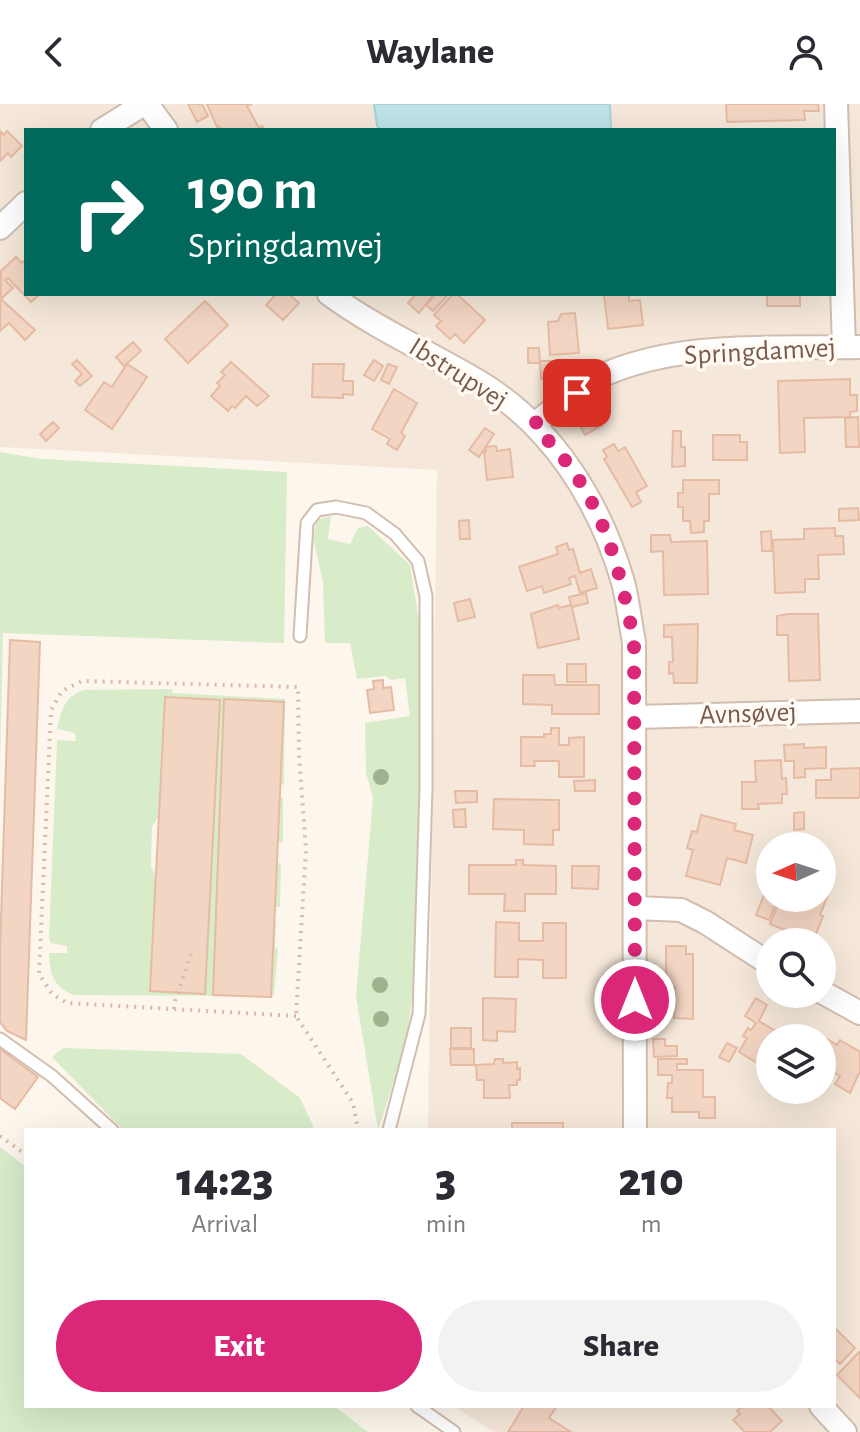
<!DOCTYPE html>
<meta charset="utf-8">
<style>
body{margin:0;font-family:"Alegreya Sans",sans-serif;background:#f2f2f3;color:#2b2b33;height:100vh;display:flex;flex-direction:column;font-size:30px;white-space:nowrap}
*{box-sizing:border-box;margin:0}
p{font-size:26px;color:#7c7c81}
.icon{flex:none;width:44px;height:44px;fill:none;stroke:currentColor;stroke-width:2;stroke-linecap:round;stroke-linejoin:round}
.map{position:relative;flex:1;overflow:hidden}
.panel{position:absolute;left:24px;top:1024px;width:812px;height:280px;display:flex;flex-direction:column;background:#fff;border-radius:0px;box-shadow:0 8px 32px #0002}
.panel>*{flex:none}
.top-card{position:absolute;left:24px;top:24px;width:812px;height:168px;border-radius:0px;box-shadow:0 8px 32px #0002;background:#00695c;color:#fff;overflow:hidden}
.needle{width:52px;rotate:267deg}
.controls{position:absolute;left:756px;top:728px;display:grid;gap:16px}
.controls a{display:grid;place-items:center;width:80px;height:80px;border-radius:50%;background:#fff;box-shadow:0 8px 32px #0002;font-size:40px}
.pin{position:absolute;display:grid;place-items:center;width:68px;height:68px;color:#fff;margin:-34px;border-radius:16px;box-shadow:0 4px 12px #0006}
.me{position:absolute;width:88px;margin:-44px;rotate:0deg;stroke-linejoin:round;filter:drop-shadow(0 0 6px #0008)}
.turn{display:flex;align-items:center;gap:28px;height:168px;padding:0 32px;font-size:36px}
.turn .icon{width:104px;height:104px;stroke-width:2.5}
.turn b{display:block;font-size:56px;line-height:68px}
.eta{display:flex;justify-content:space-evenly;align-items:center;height:136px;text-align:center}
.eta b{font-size:48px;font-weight:800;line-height:56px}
.action{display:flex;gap:16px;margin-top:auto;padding:16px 32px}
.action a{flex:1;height:92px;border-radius:48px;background:#db2777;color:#fff;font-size:32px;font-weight:800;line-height:92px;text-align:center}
.action a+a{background:#f2f2f3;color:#2b2b33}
header{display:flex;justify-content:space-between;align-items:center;height:104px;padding:0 32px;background:#fff;font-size:36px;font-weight:800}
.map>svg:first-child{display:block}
</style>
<header><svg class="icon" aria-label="back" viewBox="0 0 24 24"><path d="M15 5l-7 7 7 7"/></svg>Waylane<svg class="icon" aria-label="person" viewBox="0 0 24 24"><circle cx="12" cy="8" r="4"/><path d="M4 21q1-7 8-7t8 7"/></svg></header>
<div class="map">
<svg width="860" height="1328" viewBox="0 0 860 1328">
<rect width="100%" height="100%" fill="#fdf6ec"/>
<path fill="#f5e8da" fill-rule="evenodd" d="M0 0H860V1328H494L453 1302H834V1026H428L437 366 0 343ZM26 26H834V190H26ZM770 742H822V794H770ZM770 838H822V890H770ZM770 934H822V986H770Z"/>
<path fill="#d8ecc9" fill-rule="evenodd" d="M0 348 42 355 287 368 284 539 3 529 0 661Z
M331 412 328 435 350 440 358 424 368 422 410 461 421 529 424 607 416 861 406 940 378 1026 356 892 373 694 366 669 365 619 410 612 405 574 391 576 385 572 357 575 350 539H325L323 478 313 434 317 416Z
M172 585 173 589 285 595 284 680 278 681 277 694H283V738H275L273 759H281L280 803H273L272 816H276L275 843 278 846 274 892 74 891C53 883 50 870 49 849H67V842L51 839 49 835 57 636 76 637 75 629 57 625C62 605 64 593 84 586ZM169 695 165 790 151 762 152 723Z
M63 944 241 950 300 994 315 1026H123L52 953Z
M0 1043 26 1063V1302H334L368 1328H0Z"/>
<path fill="#bfe3e8" stroke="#a5d3da" stroke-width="2" d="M374 0H610L611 26H382L377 22Z"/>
<path fill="#f3d5c3" stroke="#e6bba3" stroke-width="2" d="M188 0H202L208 12 197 18Z
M207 0H252L247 2 259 24 262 22 264 25 221 26 219 22 217 23Z
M726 0H818L819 7H804L805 16 727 18Z
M0 27 4 31 7 27 22 42 11 53 8 49 0 57Z
M16 153 22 159 26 155V190H40L31 198 8 174 5 176 13 184 1 195 35 226 25 236 9 219 0 227 1 167Z
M276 190H289L299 199 283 216 266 201Z
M416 190 433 191 419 209 408 199Z
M436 190 447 192 433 207 426 201Z
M453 190H457L485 216 464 239 455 230 450 235 436 222 441 217 434 211Z
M629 190V197L640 196 643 221 608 225 604 191Z
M767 190H800V202H767Z
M205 197 228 221 188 259 165 235Z
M575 209 579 249 550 251 548 218 558 217 561 210Z
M133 238 141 247 124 262 116 253Z
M528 244H539L540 257H558V274L541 275 540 259H528Z
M77 256 92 272 80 282 75 277 82 270 72 260Z
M374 256 383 262 374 277 364 271Z
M231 258 269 292 257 302 246 292 235 304 232 302 228 307 211 292 220 282 217 279 225 271 221 268Z
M127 260 147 273 112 325 85 306 104 278 112 283Z
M313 260H344L343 277H353V291L343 290V294L312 293Z
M388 260 397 263 389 280 381 276Z
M850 275V291H857V307L850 308V313L804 314 805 348 780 349 778 277Z
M394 285 417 299 401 329 405 332 397 346 387 340 390 335 372 325Z
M593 305 602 321 585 331 577 315Z
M858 313 859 343H846L845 314Z
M53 318 59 324 46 337 40 330Z
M485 324 494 330 479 353 469 346Z
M673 327H681V343H685V362L672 363Z
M713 331H740V338H747V356H713Z
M614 340 618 347 625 343 647 382 636 388 641 398 632 403 604 355 607 353 603 346Z
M496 342 497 347 510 345 513 373 487 376 484 348H486V343Z
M683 376H719V390H709V417H704V428L691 429 690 417H683V403H678V389H683Z
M858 404 859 416 839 417V405Z
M469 416 470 435H460L459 417Z
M835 424V432H843L844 450 818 451 819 475H805V488L775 489 773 436 804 435V425Z
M771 427 772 447H762L761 428Z
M651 431H670L671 438 707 437 708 490 664 491 663 447 651 448Z
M567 439 569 446 573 445 580 469 591 465 597 484 580 489 575 472 569 474 571 480 544 489 542 482 527 487 519 463 558 450 556 443Z
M586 489 588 499 572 503 579 535 538 544 531 510 558 501 559 504 571 501 569 493Z
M470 495 475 513 458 517 454 499Z
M788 510H818L820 576 789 577 788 531H777V512Z
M698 520 697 579H674L673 569 669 570V558H673L672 533H664V521Z
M10 536 40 538 26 936 7 927 0 918V846Z
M567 560H586V578H567Z
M523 571H554L555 581H599V610H552V601L523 600Z
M383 576V584L391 583 394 606 370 609 367 586 374 585 373 577Z
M165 593 220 596 205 890 150 887Z
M224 595 284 598 271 893 213 891Z
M551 624H559V641H569V634L584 633V673H559V657H534L535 662H521V633H544V630H551Z
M804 640V644L826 643V664L805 665V673L794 674V657H785L784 641Z
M781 656 782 675 786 674 787 690H782V699L758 700 759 705H742V678H756L755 657Z
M860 664V692L858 694H816V676H831V665Z
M595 676V687H575L574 677Z
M455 687H477V698L456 699Z
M494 695 559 696V726H553V741L524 740V726L493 725Z
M465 705 466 723H454L453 706Z
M804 708V725L794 726V709Z
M701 711 736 720 734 726 753 731 746 759 727 754 720 781 686 772 693 746 687 744 692 727 697 728Z
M516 756H523V761L556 762V790H525V807H504L505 790H469V761H516Z
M572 762H599L598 785 572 784Z
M822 771 834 776 820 811 823 812 813 837 770 820 779 798 791 803 795 794H822Z
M764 791 777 797 769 816 756 811Z
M496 818 519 819V837H543V819H566V874H543V856L518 855V873H495Z
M666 842H686V850H693V915L674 914 675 883H666Z
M483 894 516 895 515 928 497 927V937L483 936Z
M756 894 767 901 759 917 784 932 770 934V956L765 964 739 948 747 934 743 932 748 924 751 926 756 919 745 912Z
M451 924H471V944H451Z
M653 935H665V942H677V952L654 953Z
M827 935 837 941 840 936 860 948V967L850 989 835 980 840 972 826 964 822 970V944Z
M727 939 737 944 729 958 719 953Z
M0 945 38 973 15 1005 0 994Z
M450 945H474V961H451Z
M495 955H503V959L517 958V965L520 964V976H517V981H509L510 994H484V976H477L476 961 494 960Z
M658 955H687V960H677V966H703V993H715V1014H699V1008H672V994H667L668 979H672V971H658Z
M512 1019H563V1026H512Z
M834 1223 855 1244 840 1260 834 1254Z
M859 1248H860V1294L837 1271Z
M524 1302H557L549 1314 571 1328H508Z
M742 1302H768L782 1317 770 1328H745L733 1316 740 1310 737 1307Z"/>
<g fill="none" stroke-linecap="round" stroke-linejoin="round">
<defs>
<path id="lane" d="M300 532 307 419 317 406 336 403 366 409 395 430 418 457 426 492V684L419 910 389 1026
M0 935 52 972 112 1026
M417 1302 454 1328"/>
<path id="street" d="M147 0 166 26
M836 0 844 243
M102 26 144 0
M0 124 26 99
M329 190C375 224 427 247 476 276 551 320 599 396 623 478 628 497 630 518 634 538L635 1026
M534 320C555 305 576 284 599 273 678 236 775 245 860 243
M635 613 860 607
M636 804 681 806 705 818 770 860
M822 888 860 909
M821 1302 845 1328"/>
</defs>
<use href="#lane" stroke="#d1beb0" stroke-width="15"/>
<use href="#street" stroke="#d1beb0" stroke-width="26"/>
<path stroke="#d9b8a5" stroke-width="4" stroke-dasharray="2 6" stroke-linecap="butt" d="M174 905 175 897 191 850
M296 912 67 899 52 890 39 870 51 606 62 587 82 577 298 583 299 651 306 745 296 912 353 999 358 1026
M0 1032 26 1051"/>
<use href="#lane" stroke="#fff" stroke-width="11"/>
<use href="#street" stroke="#fff" stroke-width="22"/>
</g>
<g fill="#a0b28e">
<circle cx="381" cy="673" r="8"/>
<circle cx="380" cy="881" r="8"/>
<circle cx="381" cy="915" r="8"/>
</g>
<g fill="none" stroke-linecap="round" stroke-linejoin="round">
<path stroke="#db2777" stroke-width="14" stroke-dasharray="0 25.2" d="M577 289 534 320C548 337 565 354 577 373 610 423 623 480 634 538L635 896"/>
</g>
<g text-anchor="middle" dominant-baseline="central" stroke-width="7" stroke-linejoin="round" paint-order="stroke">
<g font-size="28" fill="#7a5c4d" stroke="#fffaf3">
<text transform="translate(760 248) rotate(-3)">Springdamvej</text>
<text transform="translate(458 270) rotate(32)">Ibstrupvej</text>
<text transform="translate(748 610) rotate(-2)">Avnsøvej</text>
</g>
</g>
</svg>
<div class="controls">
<a><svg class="needle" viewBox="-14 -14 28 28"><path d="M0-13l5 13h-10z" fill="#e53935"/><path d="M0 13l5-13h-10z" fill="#7c7c81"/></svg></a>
<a><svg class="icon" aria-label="search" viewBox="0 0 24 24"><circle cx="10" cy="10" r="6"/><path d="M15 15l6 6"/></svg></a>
<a><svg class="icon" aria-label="layers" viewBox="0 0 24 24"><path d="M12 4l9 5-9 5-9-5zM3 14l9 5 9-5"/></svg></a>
</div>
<div class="pin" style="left:577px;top:289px;background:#d93025"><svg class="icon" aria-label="arrive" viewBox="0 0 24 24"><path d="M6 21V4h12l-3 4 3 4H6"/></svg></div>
<svg class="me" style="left:635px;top:896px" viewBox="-20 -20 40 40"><circle r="17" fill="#db2777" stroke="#fff" stroke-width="3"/><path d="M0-11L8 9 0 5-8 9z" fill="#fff"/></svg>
<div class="top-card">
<div class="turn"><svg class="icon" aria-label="right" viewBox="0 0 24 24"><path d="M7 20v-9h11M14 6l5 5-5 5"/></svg><div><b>190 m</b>Springdamvej</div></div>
</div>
<section class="panel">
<div class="eta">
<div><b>14:23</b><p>Arrival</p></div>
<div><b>3</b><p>min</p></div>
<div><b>210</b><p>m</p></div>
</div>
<div class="action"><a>Exit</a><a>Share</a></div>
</section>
</div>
